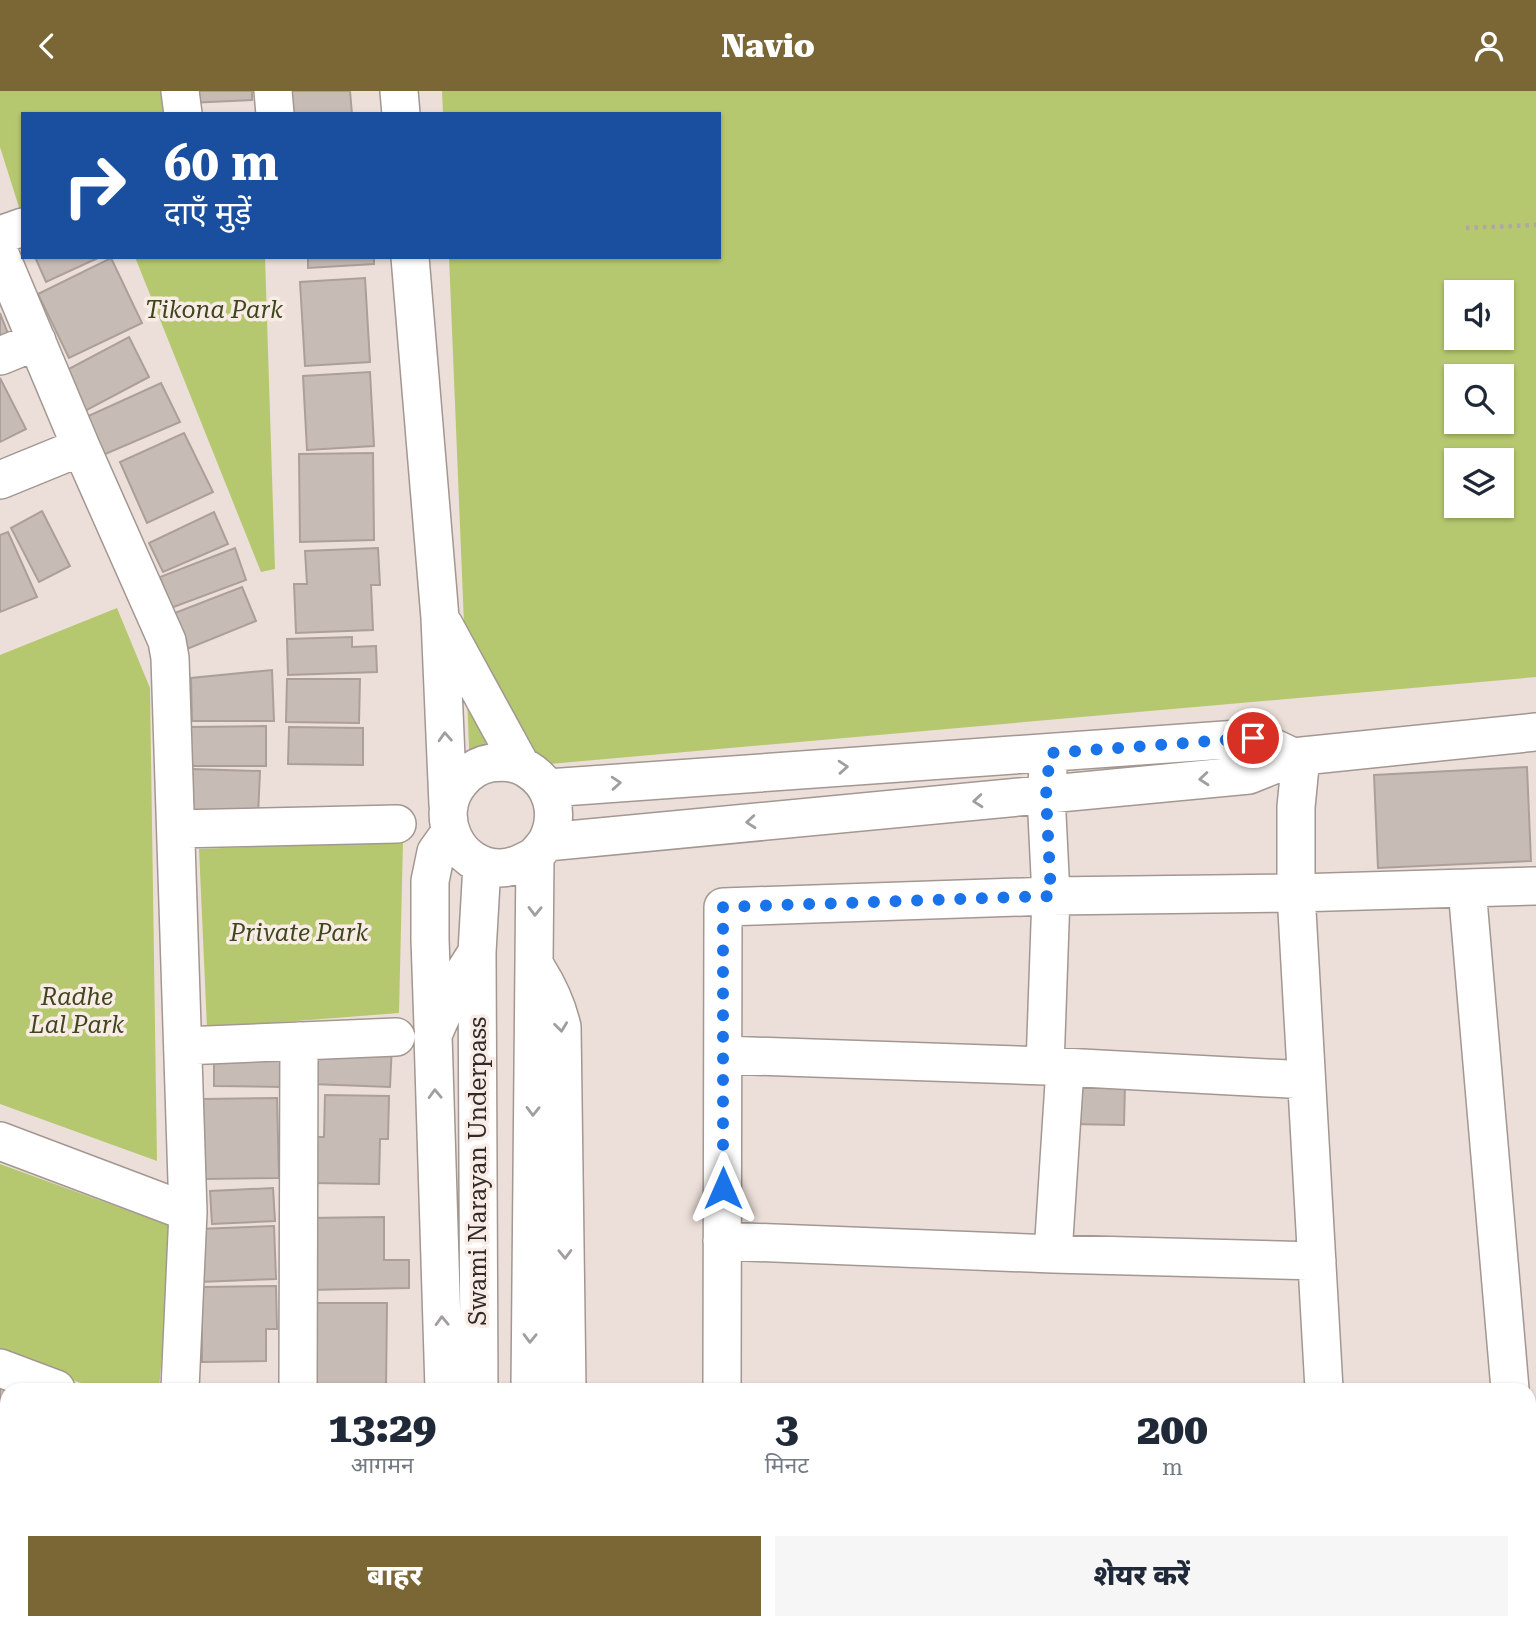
<!DOCTYPE html>
<html lang="hi">
<meta charset="utf-8">
<style>
body{margin:0;font-family:"Roboto Serif","Noto Sans Devanagari",serif;background:#f6f6f7;color:#1f2937;height:100vh;display:flex;flex-direction:column;font-size:26px;white-space:nowrap}
*{box-sizing:border-box;margin:0}
p{font-size:23px;color:#747a83}
.icon{flex:none;width:38px;height:38px;fill:none;stroke:currentColor;stroke-width:2;stroke-linecap:round;stroke-linejoin:round}
.map{position:relative;flex:1;overflow:hidden}
.details{position:absolute;left:0px;top:1292px;width:1536px;height:247px;display:flex;flex-direction:column;background:#fff;border-radius:21px 21px 0 0;box-shadow:0 2px 5px #0004}
.details>*{flex:none}
.guide{position:absolute;left:21px;top:21px;width:700px;height:147px;border-radius:0px;box-shadow:0 2px 5px #0004;background:#1a4fa0;color:#fff;overflow:hidden}
.buttons{position:absolute;left:1444px;top:189px;display:grid;gap:14px}
.buttons a{display:grid;place-items:center;width:70px;height:70px;border-radius:0px;background:#fff;box-shadow:0 2px 5px #0004;font-size:35px}
.pin{position:absolute;display:grid;place-items:center;width:60px;height:60px;color:#fff;margin:-30px;border:4px solid #fff;border-radius:50%;box-shadow:0 2px 7px #0007}
.me{position:absolute;width:77px;margin:-38px;rotate:0deg;stroke-linejoin:round;filter:drop-shadow(0 0 5px #0008)}
.turn{display:flex;align-items:center;gap:24px;height:147px;padding:0 28px;font-size:32px}
.turn .icon{width:91px;height:91px;stroke-width:2.5}
.turn b{display:block;font-size:49px;line-height:60px}
.eta{display:flex;justify-content:space-evenly;align-items:center;height:119px;text-align:center}
.eta b{font-size:42px;font-weight:800;line-height:49px}
.primary-button{display:flex;gap:14px;margin-top:auto;padding:14px 28px}
.primary-button a{flex:1;height:80px;border-radius:0px;background:#7b6736;color:#fff;font-size:28px;font-weight:800;line-height:80px;text-align:center}
.primary-button a+a{background:#f6f6f7;color:#1f2937}
header{display:flex;justify-content:space-between;align-items:center;height:91px;padding:0 28px;background:#7b6736;color:#fff;font-size:32px;font-weight:800}
.map>svg:first-child{display:block}
</style>
<header><svg class="icon" aria-label="back" viewBox="0 0 24 24"><path d="M15 5l-7 7 7 7"/></svg>Navio<svg class="icon" aria-label="person" viewBox="0 0 24 24"><circle cx="12" cy="8" r="4"/><path d="M4 21q1-7 8-7t8 7"/></svg></header>
<div class="map">
<svg width="1536" height="1538" viewBox="0 0 1536 1538">
<rect width="100%" height="100%" fill="#ecdfd9"/>
<path fill="#b6c86f" fill-rule="evenodd" d="M0 0H168L169 23H23V129L0 56Z
M442 0H1536V586L470 680 449 166H719V23H443ZM1456 201H1502V247H1456ZM1456 285H1502V331H1456ZM1456 369H1502V415H1456Z
M135 166H265L275 478 261 481Z
M117 517 150 597 157 1070 0 1013V564Z
M403 750 399 922 207 937 199 758Z
M0 1073 173 1136 159 1298H98L0 1263Z"/>
<path fill="#c7bbb5" stroke="#ab9f99" stroke-width="2" d="M188 0H252V9L189 12Z
M290 0H350L352 23H290Z
M35 166H100L46 191Z
M308 166H374V173L308 177Z
M111 167 142 232 69 267 38 203Z
M365 187 370 271 305 275 300 191Z
M0 222 12 253 0 258Z
M129 246 149 286 85 320 65 280Z
M370 281 374 355 307 359 303 285Z
M0 287 26 338 0 351Z
M161 292 180 331 103 364 84 327Z
M184 342 213 401 147 432 120 371Z
M373 362 374 449 300 451 299 363Z
M42 420 70 475 39 491 11 437Z
M214 421 228 453 163 481 149 452Z
M8 441 37 506 0 521V444Z
M235 457 246 489 171 517 160 486Z
M378 457 380 494H371L373 539 296 542 294 493H307L305 460Z
M242 496 256 530 187 558 172 523Z
M352 546V556L376 555 377 581 288 584 287 548Z
M272 579 274 630H192L191 587Z
M287 588H360L359 632 286 631Z
M266 635V675H189V636Z
M289 636 363 637V674L288 673Z
M1527 676 1531 770 1378 777 1374 684Z
M191 678 260 680 258 725 189 723Z
M314 951 392 953 390 996 311 993Z
M214 953 283 954V996L214 995Z
M1071 989 1125 991 1124 1034 1070 1033Z
M325 1004 389 1005 388 1048H380L379 1093 311 1092 312 1046H324Z
M277 1007 279 1087 204 1088 203 1008Z
M273 1097 275 1130 212 1133 210 1100Z
M384 1126V1169H409V1197L307 1199 306 1127Z
M274 1135 276 1188 199 1191 198 1138Z
M276 1195 277 1238H266V1270L202 1271V1196Z
M313 1212H387L386 1298H312Z
M0 1293 7 1298V1390L0 1387Z
M0 1418 7 1421V1486L0 1483Z
M111 1531H260L257 1538H108Z"/>
<g fill="none" stroke-linecap="round" stroke-linejoin="round">
<defs>
<path id="minor" d="M180 0 183 23
M273 0 275 23
M399 0 401 23
M0 144 23 136
M0 163 81 356 167 550 170 567 188 1121 180 1298
M410 166 440 527 448 714
M0 265 37 250
M0 389 81 356
M444 534 520 673
M1301 665 1296 716V802L1324 1298
M548 697 1253 647 1293 666
M176 738 397 733
M547 751 1249 684 1293 666 1536 641
M1467 797 1510 1298
M537 878C549 897 557 914 562 936L567 1298
M433 936 430 848V790L436 761 451 740
M183 955 396 946
M723 964 1045 975 1306 989
M1045 975 1051 805 1046 703 1048 679
M0 1050 188 1121
M722 1150 1053 1163 1317 1170
M1053 1163 1065 977
M0 1277 56 1298
M298 1298 299 950
M444 1298 433 944C445 915 460 887 477 861
M479 1298 477 861 482 774
M530 1298 535 765C540 759 545 754 548 748 560 722 552 693 527 678 516 671 504 670 491 672 478 674 468 681 460 691 432 724 457 777 500 777 513 777 524 771 535 765
M722 1298 723 816 1051 805 1296 802 1536 795
M1530 1341 1536 1340
M0 1408 7 1410
M1530 1498 1533 1538
M0 1514 7 1517
M42 1531 59 1538
M452 1531V1538
M479 1531V1538
M569 1531 570 1538
M723 1531 740 1538
M1336 1531V1538
M100 1538 103 1531
M527 1538V1531"/>
</defs>
<use href="#minor" stroke="#a39791" stroke-width="40"/>
<path stroke="#b1a7a2" stroke-width="4.5" stroke-dasharray="3.5 5" stroke-linecap="butt" d="M1466 137 1536 134"/>
<use href="#minor" stroke="#fff" stroke-width="37"/>
</g>
<defs><path id="oneway-chevron" d="M-2-3.5L2.5 0L-2 3.5" fill="none" stroke-width="1.6" stroke-linecap="round" stroke-linejoin="round" transform="scale(1.75)"/></defs>
<g stroke="#a19f9e">
<use href="#oneway-chevron" transform="translate(445 646) rotate(-93)"/>
<use href="#oneway-chevron" transform="translate(843 676) rotate(-4)"/>
<use href="#oneway-chevron" transform="translate(1204 688) rotate(175)"/>
<use href="#oneway-chevron" transform="translate(616 692) rotate(-4)"/>
<use href="#oneway-chevron" transform="translate(978 710) rotate(175)"/>
<use href="#oneway-chevron" transform="translate(751 731) rotate(175)"/>
<use href="#oneway-chevron" transform="translate(535 820) rotate(91)"/>
<use href="#oneway-chevron" transform="translate(561 936) rotate(83)"/>
<use href="#oneway-chevron" transform="translate(435 1003) rotate(-92)"/>
<use href="#oneway-chevron" transform="translate(533 1020) rotate(91)"/>
<use href="#oneway-chevron" transform="translate(565 1163) rotate(89)"/>
<use href="#oneway-chevron" transform="translate(442 1230) rotate(-92)"/>
<use href="#oneway-chevron" transform="translate(530 1247) rotate(91)"/>
</g>
<g fill="none" stroke-linecap="round" stroke-linejoin="round">
<path stroke="#1a73e8" stroke-width="12" stroke-dasharray="0 21.6" d="M723 1097V816L1051 805 1046 704 1050 662 1253 647"/>
</g>
<g text-anchor="middle" dominant-baseline="central" stroke-width="7" stroke-linejoin="round" paint-order="stroke">
<g font-size="24" font-style="italic" fill="#3e461d" stroke="#f9ece6">
<text x="214" y="219">Tikona Park</text>
<text x="299" y="842">Private Park</text>
<text x="77" y="906">Radhe<tspan x="77" dy="28">Lal Park</tspan></text>
</g>
<g font-size="24" fill="#2f2a28" stroke="#f9ece6">
<text transform="translate(478 1080) rotate(-90)">Swami Narayan Underpass</text>
</g>
</g>
</svg>
<div class="buttons">
<a><svg class="icon" aria-label="sound" viewBox="0 0 24 24"><path d="M4 9h4l5-4v14l-5-4H4zM17 9q2 3 0 6"/></svg></a>
<a><svg class="icon" aria-label="search" viewBox="0 0 24 24"><circle cx="10" cy="10" r="6"/><path d="M15 15l6 6"/></svg></a>
<a><svg class="icon" aria-label="layers" viewBox="0 0 24 24"><path d="M12 4l9 5-9 5-9-5zM3 14l9 5 9-5"/></svg></a>
</div>
<div class="pin" style="left:1253px;top:647px;background:#d93025"><svg class="icon" aria-label="arrive" viewBox="0 0 24 24"><path d="M6 21V4h12l-3 4 3 4H6"/></svg></div>
<svg class="me" style="left:723px;top:1097px" viewBox="-20 -20 40 40"><path d="M0-17L14 15 0 8-14 15z" fill="#1a73e8" stroke="#fff" stroke-width="4"/></svg>
<div class="guide">
<div class="turn"><svg class="icon" aria-label="right" viewBox="0 0 24 24"><path d="M7 20v-9h11M14 6l5 5-5 5"/></svg><div><b>60 m</b>दाएँ मुड़ें</div></div>
</div>
<section class="details">
<div class="eta">
<div><b>13:29</b><p>आगमन</p></div>
<div><b>3</b><p>मिनट</p></div>
<div><b>200</b><p>m</p></div>
</div>
<div class="primary-button"><a>बाहर</a><a>शेयर करें</a></div>
</section>
</div>
